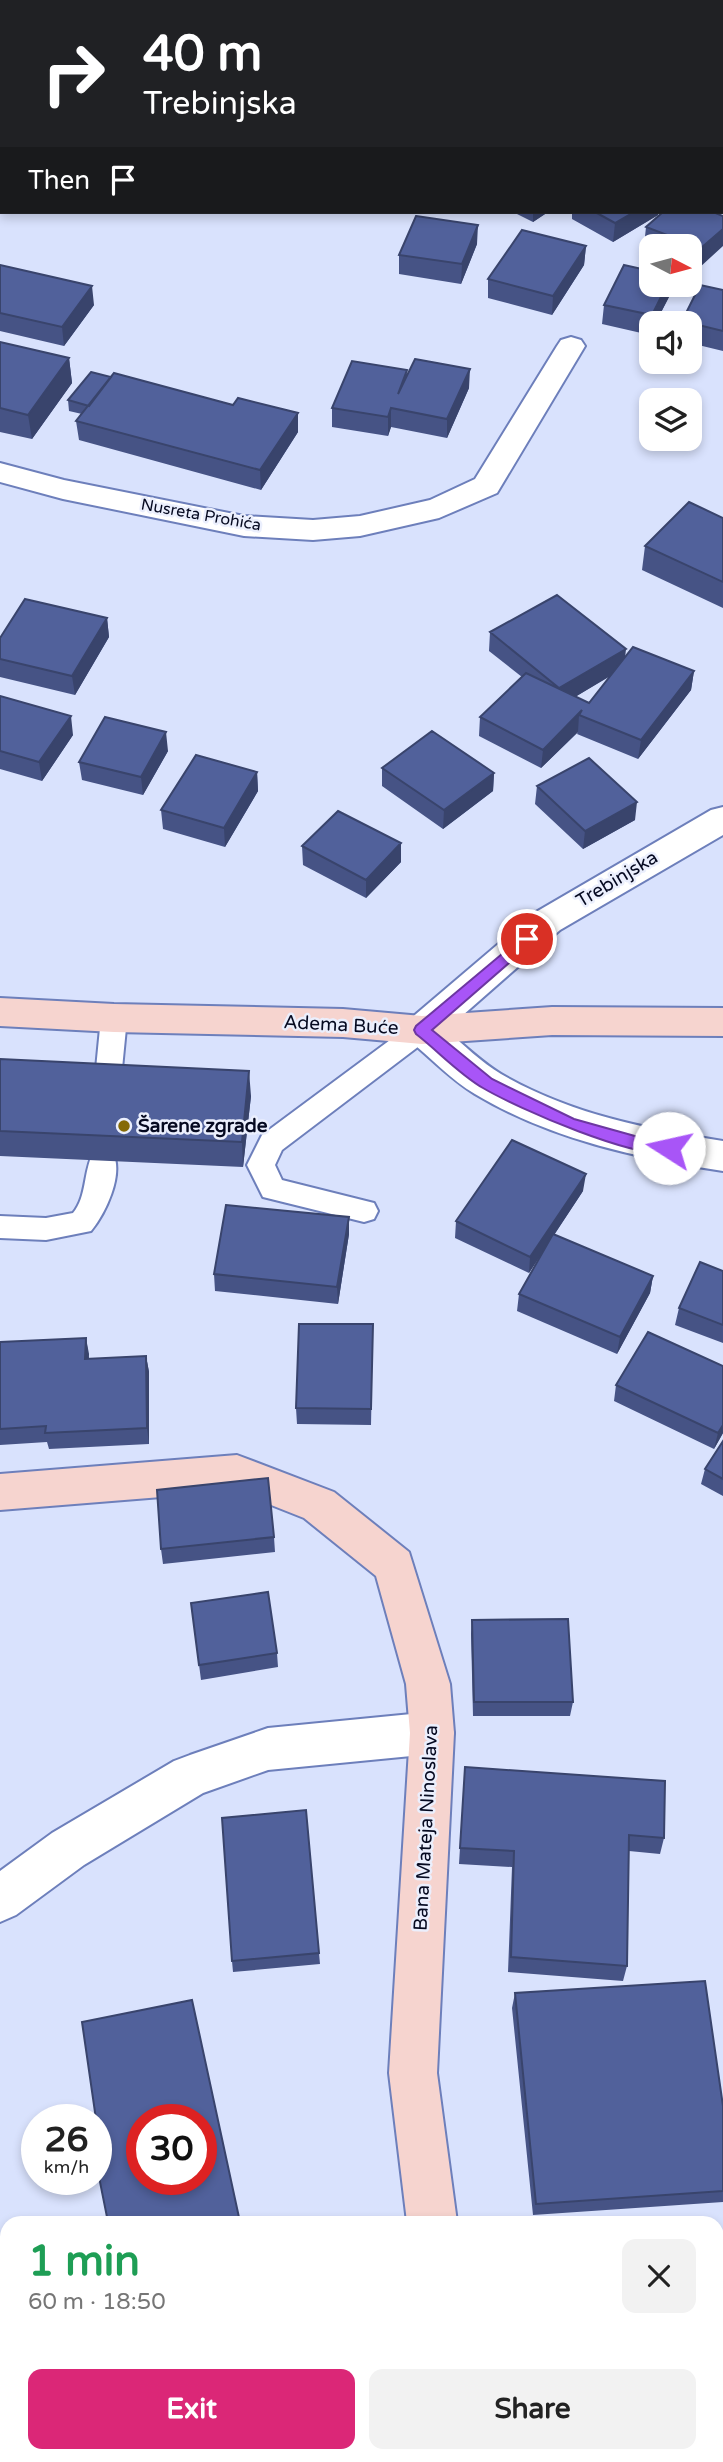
<!DOCTYPE html>
<meta charset="utf-8">
<style>
body{margin:0;font-family:"Varela Round",sans-serif;background:#f2f2f2;color:#222;height:100vh;display:flex;flex-direction:column;font-size:26px;white-space:nowrap}
*{box-sizing:border-box;margin:0}
p{font-size:23px;color:#767676}
.icon{flex:none;width:38px;height:38px;fill:none;stroke:currentColor;stroke-width:2;stroke-linecap:round;stroke-linejoin:round}
.map{position:relative;flex:1;overflow:hidden}
.panel{position:absolute;left:0px;top:2216px;width:724px;height:247px;display:flex;flex-direction:column;background:#fff;border-radius:21px 21px 0 0;box-shadow:0 4px 10px #0003}
.panel>*{flex:none}
.top-card{position:absolute;left:0px;top:0px;width:724px;height:214px;box-shadow:0 4px 10px #0003;background:#202124;color:#fff;overflow:hidden}
.needle{width:46px;rotate:96deg}
.controls{position:absolute;left:639px;top:234px;display:grid;gap:14px}
.controls a{display:grid;place-items:center;width:63px;height:63px;border-radius:14px;background:#fff;box-shadow:0 4px 10px #0003;font-size:35px}
.speed{position:absolute;left:21px;top:2104px;display:flex;gap:14px;font-size:35px;font-weight:700;text-align:center}
.speed>*{display:grid;place-content:center;width:91px;height:91px;border-radius:50%;background:#fff;box-shadow:0 4px 10px #0003;line-height:1}
.speed small{font-size:18px;font-weight:400}
.speed .limit{border:10px solid #d22;background:#fff;color:#111}
.pin{position:absolute;display:grid;place-items:center;width:60px;height:60px;color:#fff;margin:-30px;border:4px solid #fff;border-radius:50%;box-shadow:0 2px 7px #0007}
.me{position:absolute;width:77px;margin:-38px;rotate:280deg;stroke-linejoin:round;filter:drop-shadow(0 0 5px #0008)}
.turn{display:flex;align-items:center;gap:24px;height:147px;padding:0 28px;font-size:32px}
.turn .icon{width:91px;height:91px;stroke-width:2.5}
.turn b{display:block;font-size:49px;line-height:60px}
.then{display:flex;align-items:center;height:66px;padding:0 28px;background:#0003;gap:14px;font-size:26px}
.round{display:grid;place-items:center;flex:none;width:74px;height:74px;border-radius:14px;background:#f2f2f2}
.overview{display:flex;align-items:center;justify-content:space-between;height:119px;padding:0 28px}
h1{font-size:42px;font-weight:800;line-height:52px;color:#1e9e55}
.cta{display:flex;gap:14px;margin-top:auto;padding:14px 28px}
.cta a{flex:1;height:80px;border-radius:14px;background:#db2777;color:#fff;font-size:28px;font-weight:800;line-height:80px;text-align:center}
.cta a+a{background:#f2f2f2;color:#222}
.map>svg:first-child{display:block}
</style>
<div class="map">
<svg width="723" height="2462" viewBox="0 0 723 2462">
<rect width="100%" height="100%" fill="#d9e2fd"/>
<g fill="none" stroke-linecap="round" stroke-linejoin="round">
<defs>
<path id="lane" d="M114 1008 123 1011 127 1018 120 1089 116 1096 107 1100 98 1096 94 1089 101 1018 105 1011Z
M422 1020 431 1023 435 1030 431 1037 282 1150 275 1165 282 1180 374 1203 378 1211 374 1219 364 1222 263 1197 247 1165 262 1135 413 1023Z
M103 1150 113 1153C124 1175 105 1214 91 1231L46 1240 0 1238V1216L46 1218 73 1213C87 1196 83 1173 93 1153Z"/>
<path id="street" d="M571 337 581 340 585 346 497 493 439 518 360 536 313 540 244 536 63 499 0 482V463L64 480 244 516 313 520 360 516 430 500 475 479 557 346 561 340Z
M723 807V835L560 930 446 1030C464 1045 481 1062 501 1074 570 1114 646 1129 723 1141V1171C637 1158 550 1139 475 1094 451 1080 431 1058 409 1040L404 1030 409 1020 536 912 711 810Z
M432 1712 448 1718 454 1733 448 1748 432 1754 268 1770 203 1793 84 1865 16 1915 0 1922V1871L52 1833 174 1761 190 1755 268 1728Z"/>
<path id="secondary" d="M0 998 114 1004 343 1009 422 1016 552 1007 723 1008V1036L552 1035 422 1044 343 1037 114 1032 0 1026Z
M237 1455 334 1492 409 1552 450 1684 454 1733 437 2073 457 2222H407L389 2073 410 1733 406 1684 376 1576 304 1518 236 1491 0 1510V1474Z
M435 2455H487V2462H435Z"/>
</defs>
<use href="#lane" stroke="#6d7fbb" stroke-width="4"/>
<use href="#street" stroke="#6d7fbb" stroke-width="4"/>
<use href="#secondary" stroke="#6d7fbb" stroke-width="4"/>
<use href="#lane" fill="#fff" fill-rule="evenodd"/>
<use href="#street" fill="#fff" fill-rule="evenodd"/>
<use href="#secondary" fill="#f6d4cf" fill-rule="evenodd"/>
</g>
<path fill="#465385" fill-rule="evenodd" d="M627 0H679V2H627Z
M0 9H2V66H0Z
M0 77H2V129H0Z
M513 212H548L533 222Z
M572 212H658V215L613 242 572 219Z
M713 212 699 268 690 264V247H651V249L644 246 646 227Z
M477 244 461 284 399 274V255Z
M586 246 584 265 552 315 488 298V279Z
M0 265 94 305 64 346 0 331Z
M651 285H671L670 295 655 324H651L650 335 602 324 604 305Z
M723 290V351L690 343V324H682V321Z
M0 342 69 358 72 383 32 439 0 432Z
M407 370 406 377 469 388 447 438 391 427 388 436 332 427V408Z
M111 377 233 405 298 413V432L261 490 79 440 76 421 82 414 69 411 68 400Z
M723 518V608L642 570 645 546Z
M107 618 109 637 75 695 0 677V638Z
M490 632 694 671 691 690 638 759 577 734 578 732 541 768 479 736 480 717 522 677 489 651ZM611 675 589 703 575 697Z
M0 696 73 735 42 781 0 769Z
M168 751 143 795 82 780 79 762Z
M382 768 494 773 493 791 443 829 382 786Z
M257 772 258 791 225 847 163 829 161 810Z
M537 786 635 820 583 849 535 804Z
M401 843V862L366 898 303 865 302 846Z
M0 1059 251 1096 243 1167 0 1156Z
M583 1191 554 1235 653 1276 650 1293 617 1354 517 1311 519 1294 541 1254 529 1273 455 1238 456 1221Z
M349 1217V1234L338 1304 215 1291 214 1274Z
M723 1271V1343L675 1325 679 1308Z
M373 1324 371 1425 297 1424 296 1408Z
M86 1338 89 1359 146 1356 149 1372V1444L49 1449 47 1442 0 1445V1342Z
M616 1385 723 1433 714 1449 614 1401Z
M723 1441V1496L701 1484 705 1469Z
M274 1537 275 1552 163 1564 161 1549Z
M191 1603 277 1653 278 1667 201 1680Z
M472 1620 573 1702 570 1716H473L471 1634Z
M465 1767 664 1838 660 1854 629 1851 627 1966 623 1981 508 1972 512 1867 459 1864Z
M319 1953 320 1964 233 1972 232 1961Z
M515 1993 723 2106V2202L533 2215 512 2008Z"/>
<path fill="#39446c" d="M533 212H548L533 222Z
M634 212H658V215L613 242 615 223Z
M478 225 477 244 461 284 462 264Z
M723 229V246L699 268 701 248Z
M586 246 584 265 552 315 553 296Z
M667 285H671L670 295 655 324H651L652 315Z
M92 286 94 305 64 346 62 327Z
M69 358 72 383 32 439 28 415Z
M470 369 469 388 447 438V419Z
M391 408V427L388 436V417Z
M298 413V432L261 490 260 470Z
M107 618 109 637 75 695 72 676Z
M626 649 624 668 558 707 559 688Z
M694 671 691 690 638 759 641 740Z
M582 710 579 715 578 732 541 768 543 750Z
M71 716 73 735 42 781 39 762Z
M166 732 168 751 143 795 141 777Z
M257 772 258 791 225 847 224 828Z
M494 773 493 791 443 829 444 810Z
M637 802 635 820 583 849 585 831Z
M401 843V862L366 898V880Z
M249 1071 251 1096 243 1167 242 1142Z
M586 1174 583 1191 529 1273 530 1257Z
M349 1217V1234L338 1304 337 1287Z
M653 1276 650 1293 617 1354 620 1337Z
M86 1338 89 1354 88 1375 85 1359Z
M146 1356 149 1372V1444L147 1428Z
M723 1425V1433L714 1449 718 1433Z"/>
<path fill="#51619b" stroke="#39446c" stroke-width="2" fill-rule="evenodd" d="M120 0H162V2H99Z
M196 0H250L251 2H197Z
M359 0H428V2H359Z
M474 0H560V2H474Z
M0 9H2V47H0Z
M0 77H2V110H0Z
M595 212H634L615 223Z
M663 212H713L723 216V229L701 248 646 227Z
M416 216 478 225 462 264 399 255Z
M522 230 586 246 553 296 488 279Z
M0 265 92 286 62 327 0 313Z
M624 265 651 271V285H667L652 315 604 305Z
M700 285 723 290V331L682 321Z
M0 342 69 358 28 415 0 408Z
M415 359 470 369 447 419 391 408 388 417 332 408 352 361 407 370 398 394Z
M91 372 111 377 89 406 68 400Z
M114 373 233 405 238 398 298 413 260 470 76 421Z
M689 502 723 518V582L645 546Z
M557 595 626 649 559 688 490 632Z
M25 599 107 618 72 676 0 659V638Z
M633 647 694 671 641 740 579 715 582 710 543 750 480 717 526 673 589 703Z
M0 696 71 716 39 762 0 751Z
M105 717 166 732 141 777 79 762Z
M432 731 494 773 444 810 382 768Z
M196 755 257 772 224 828 161 810Z
M589 758 637 802 585 831 537 786Z
M338 811 401 843 366 880 302 846Z
M0 1059 249 1071 242 1142 0 1131Z
M512 1140 586 1174 530 1257 456 1221Z
M226 1205 349 1217 337 1287 214 1274Z
M553 1234 653 1276 620 1337 519 1294Z
M700 1262 723 1271V1325L679 1308Z
M299 1324H373L371 1409 296 1408Z
M648 1332 723 1366V1425L718 1433 616 1385Z
M86 1338 85 1359 146 1356 147 1428 45 1433 46 1426 0 1429V1342Z
M723 1441V1479L705 1469Z
M268 1478 274 1537 161 1549 157 1490Z
M268 1592 277 1653 199 1665 191 1603Z
M568 1619 573 1702H474L472 1620Z
M465 1767 665 1781 664 1838 629 1835 627 1966 511 1957 514 1851 460 1848Z
M306 1810 319 1953 232 1961 222 1818Z
M705 1981 723 2106V2191L536 2204 515 1993Z
M192 2000 240 2222H108L96 2162V2119L82 2022ZM142 2119H201V2179H142Z
M35 2455H352L353 2462H36Z"/>
<path fill="#a855f7" stroke="#6d37a1" stroke-width="2" d="M527 933 535 939 532 943 432 1030 492 1079 574 1119 642 1138 675 1144 677 1148 675 1152C641 1163 515 1107 483 1088 459 1074 438 1051 416 1034L414 1030 416 1026Z"/>
<circle fill="#856a06" stroke="#ebeffd" stroke-width="2.5" cx="124" cy="1126" r="7"/>
<g text-anchor="middle" dominant-baseline="central" stroke-width="5" stroke-linejoin="round" paint-order="stroke">
<g font-size="16" fill="#050920" stroke="#ebeffd">
<text transform="translate(201 515) rotate(10)">Nusreta Prohića</text>
</g>
<g font-size="19" fill="#050920" stroke="#ebeffd">
<text transform="translate(617 879) rotate(-31)">Trebinjska</text>
<text transform="translate(341 1025) rotate(3)">Adema Buće</text>
<text transform="translate(426 1828) rotate(-87)">Bana Mateja Ninoslava</text>
</g>
<g font-size="19" font-weight="bold" fill="#050920" stroke="#ebeffd" text-anchor="start">
<text x="138" y="1126">Šarene zgrade</text>
</g>
</g>
</svg>
<div class="controls">
<a><svg class="needle" viewBox="-14 -14 28 28"><path d="M0-13l5 13h-10z" fill="#e53935"/><path d="M0 13l5-13h-10z" fill="#767676"/></svg></a>
<a><svg class="icon" aria-label="sound" viewBox="0 0 24 24"><path d="M4 9h4l5-4v14l-5-4H4zM17 9q2 3 0 6"/></svg></a>
<a><svg class="icon" aria-label="layers" viewBox="0 0 24 24"><path d="M12 4l9 5-9 5-9-5zM3 14l9 5 9-5"/></svg></a>
</div>
<div class="speed"><div>26<small>km/h</small></div><div class="limit">30</div></div>
<div class="pin" style="left:527px;top:939px;background:#d93025"><svg class="icon" aria-label="arrive" viewBox="0 0 24 24"><path d="M6 21V4h12l-3 4 3 4H6"/></svg></div>
<svg class="me" style="left:669px;top:1148px" viewBox="-20 -20 40 40"><circle r="19" fill="#fff"/><path d="M0-13L10 11 0 6-10 11z" fill="#a855f7"/></svg>
<div class="top-card">
<div class="turn"><svg class="icon" aria-label="right" viewBox="0 0 24 24"><path d="M7 20v-9h11M14 6l5 5-5 5"/></svg><div><b>40 m</b>Trebinjska</div></div>
<div class="then">Then<svg class="icon" aria-label="arrive" viewBox="0 0 24 24"><path d="M6 21V4h12l-3 4 3 4H6"/></svg></div>
</div>
<section class="panel">
<div class="overview"><div><h1>1 min</h1><p>60 m · 18:50</p></div><a class="round"><svg class="icon" aria-label="close" viewBox="0 0 24 24"><path d="M6 6l12 12M18 6L6 18"/></svg></a></div>
<div class="cta"><a>Exit</a><a>Share</a></div>
</section>
</div>
